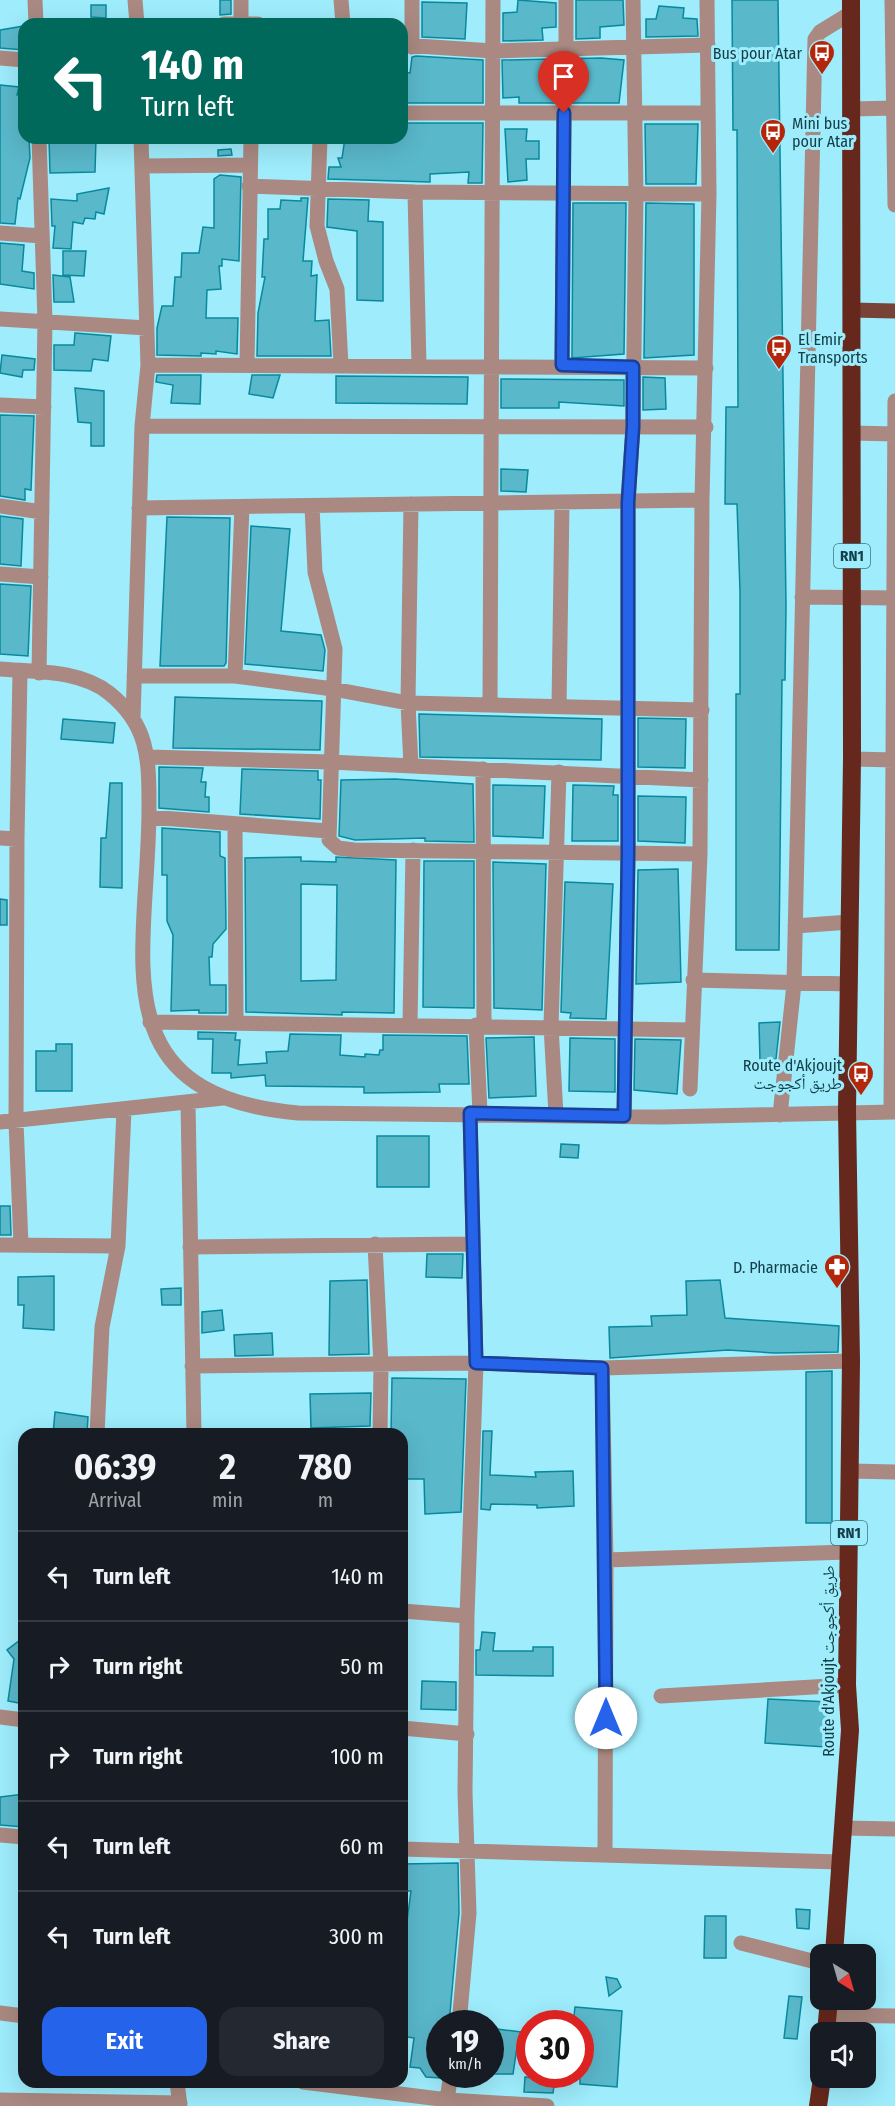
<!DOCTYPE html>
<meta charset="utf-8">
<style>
body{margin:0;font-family:"Fira Sans Condensed","Noto Naskh Arabic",sans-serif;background:#242831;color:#f1f3f6;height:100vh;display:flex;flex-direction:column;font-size:22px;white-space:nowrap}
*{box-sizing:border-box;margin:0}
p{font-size:20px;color:#9ea1a6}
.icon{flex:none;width:33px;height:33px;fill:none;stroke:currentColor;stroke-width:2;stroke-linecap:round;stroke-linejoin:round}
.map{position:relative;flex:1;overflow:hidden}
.side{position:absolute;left:18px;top:1428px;width:390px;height:660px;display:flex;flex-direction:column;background:#171b24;border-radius:18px;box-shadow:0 6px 24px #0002}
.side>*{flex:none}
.top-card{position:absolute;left:18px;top:18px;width:390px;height:126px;border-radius:18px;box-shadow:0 6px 24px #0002;background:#00695c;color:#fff;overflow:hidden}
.needle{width:39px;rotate:143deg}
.tools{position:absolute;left:810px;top:1944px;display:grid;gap:12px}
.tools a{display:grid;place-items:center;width:66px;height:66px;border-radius:12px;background:#171b24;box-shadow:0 6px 24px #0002;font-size:30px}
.speed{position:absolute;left:426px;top:2010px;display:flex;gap:12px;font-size:30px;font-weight:700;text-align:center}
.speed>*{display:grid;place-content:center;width:78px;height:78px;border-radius:50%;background:#171b24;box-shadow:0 6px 24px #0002;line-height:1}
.speed small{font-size:15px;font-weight:400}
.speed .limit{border:9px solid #d22;background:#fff;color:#111}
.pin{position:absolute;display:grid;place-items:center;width:51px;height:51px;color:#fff;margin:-62px -26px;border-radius:50% 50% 50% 0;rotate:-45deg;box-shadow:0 0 6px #0007}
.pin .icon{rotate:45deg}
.me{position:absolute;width:66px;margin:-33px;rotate:0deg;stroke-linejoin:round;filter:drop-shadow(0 0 4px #0008)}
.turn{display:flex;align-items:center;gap:21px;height:126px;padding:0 24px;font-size:27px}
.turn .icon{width:78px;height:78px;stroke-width:2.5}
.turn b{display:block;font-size:42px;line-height:51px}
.eta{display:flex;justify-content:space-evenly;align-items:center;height:102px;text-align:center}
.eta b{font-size:36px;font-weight:700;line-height:42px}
.primary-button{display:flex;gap:12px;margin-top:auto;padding:12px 24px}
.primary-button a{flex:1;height:69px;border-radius:18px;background:#2563eb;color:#fff;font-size:24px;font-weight:700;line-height:69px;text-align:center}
.primary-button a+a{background:#242831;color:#f1f3f6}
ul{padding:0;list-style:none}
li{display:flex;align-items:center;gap:18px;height:90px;padding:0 24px;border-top:2px solid #363941}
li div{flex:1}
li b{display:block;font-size:22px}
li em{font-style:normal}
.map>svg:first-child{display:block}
</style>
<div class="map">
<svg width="895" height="2106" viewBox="0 0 895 2106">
<rect width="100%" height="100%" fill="#9eecfc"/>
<path fill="#5ab8cb" stroke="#08899d" stroke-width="1.5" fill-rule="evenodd" d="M220 0H231V14L220 15Z
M518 0 556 3V27L542 28 543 40 503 41V13L517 12Z
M576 0H623L624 25 600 27V38L576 39Z
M732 0H778L786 606 785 680H782L779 950H736V694H740V591L737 504H725L726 407H738L737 130H733Z
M422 2 467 3 465 39 422 37Z
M91 5H106V18L91 17Z
M659 6 684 8 683 18 697 19 698 36 646 37V19H656Z
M24 26V50L0 48V30Z
M416 56 483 60V103H402V72L410 73 412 57Z
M601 58 624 60 619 103H519V97L503 98 502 60Z
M0 85 19 87 17 95 24 96 21 128H24V138H29L30 158 20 199 18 198 15 224 0 223Z
M402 123H483L482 183H468L469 172 430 174V182L328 179 329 167H341L338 158H342L345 138H402Z
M645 124H698L696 184H646Z
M505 129H527L526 141H539V159H526L527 180 508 182Z
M49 138H96L95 172 50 173Z
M231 149 232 155 218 156V150Z
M220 175 241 177 239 259V261L222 259V266H219L221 289 207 290 206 318H238L237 354 216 351V354L201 353V356L157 355V328L162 306H173L175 277H181L182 253H199L203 227 214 228V179Z
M109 188 104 214 96 212 95 219 85 218 83 224 73 222 71 249 53 248 55 226H52L51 199 77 201V194Z
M301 198H308L303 261H312L311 276 317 275 315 321 329 320 331 356H257L258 313 265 277H262L264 239H268V209H280L281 200 301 201Z
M328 199 369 200 368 221 383 222V301L357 300V231L327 227Z
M573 203H626L624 354 572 358Z
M646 203 694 204V355L644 358Z
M0 243 24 245 22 271 34 273V289L0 284Z
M63 251H86L84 276 63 275Z
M53 275 70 277 74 302H54Z
M75 333 111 336 108 361 93 359 91 371 54 370V345H74Z
M2 355 35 359 34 370H23L22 377 0 373Z
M157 375H201L200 404 171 403 173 385 156 382Z
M252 375H280L273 398 249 394Z
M336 376 468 377 467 404 336 403Z
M643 377 665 378 666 409 643 410Z
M501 379 624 380V406L559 402V408H501Z
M75 388 104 391V446H91V423L78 422Z
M0 415 34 416 31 490 25 489V500L0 496Z
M501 469 528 470 526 492 501 491Z
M0 516 23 519 21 566 0 564Z
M167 517 230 518 226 663 224 666H160Z
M251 526 290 529 281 631 321 635 325 650 323 671 245 664Z
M0 584 31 586 28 656 0 654Z
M175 697 322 701 320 750 173 748Z
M419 714 602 719 601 760 420 757Z
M638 718 686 719 685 768 638 767Z
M63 719 115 723 113 743 61 739Z
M159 767 203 768 201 782H206L205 797H209V812L159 808Z
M242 769 318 771V780H321L320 819 240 814Z
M395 779 473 784 474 842 425 841V838L355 840 339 836 341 780Z
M110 783H122V888L100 887 101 838H106Z
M493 785 545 786 543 838 493 836Z
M573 785 614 786 613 795H618V841H572Z
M638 796 686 797 685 843 638 841Z
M162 828 220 832V856L225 858 226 929 213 944 212 957H209L210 985H226V1013H199V1010L171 1011 173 935 167 921V875H162Z
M301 857V861L336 862V857L396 860 394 1013 342 1012V1015L246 1012 245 858ZM301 884 337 885 336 980 301 981Z
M424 861H474V1008L423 1007Z
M493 862 546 864 542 1010 494 1008Z
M678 869 681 982 636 984 638 870Z
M565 882 613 884 606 1019 570 1018 571 1013 561 1012Z
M0 899 7 900V925H0Z
M780 1022 776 1059 760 1060 759 1023Z
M198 1032 236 1033 235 1040H240L238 1065 267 1063 266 1052 288 1051 290 1034 341 1035 340 1055 365 1057V1054L379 1055 380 1050H383V1035L467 1036 469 1084H439L440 1092 364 1093V1087L266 1086 265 1075 231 1078V1073H212L213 1039H198Z
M534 1037 536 1096 489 1098 486 1038Z
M570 1038 615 1039V1092L569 1091Z
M635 1039 681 1040 677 1094 634 1090Z
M56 1044H72V1091H36V1051H56Z
M377 1136H429V1187H377Z
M561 1144 579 1145 578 1158 560 1157Z
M0 1206H10L11 1235H0Z
M427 1254H463L462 1278 426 1277Z
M54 1276V1330L23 1328 24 1305H18V1277Z
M367 1280 369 1354 329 1355 330 1281Z
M720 1280 725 1318 839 1326 838 1352 774 1353 728 1350 610 1358 609 1327 652 1326 651 1316 687 1315 686 1281Z
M181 1288V1305H162L161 1289Z
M222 1310 224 1330 202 1333V1312Z
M272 1333 273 1355 235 1356 234 1335Z
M832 1371V1523H806V1372Z
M392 1378 466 1379 461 1512 425 1514 424 1479H402V1434H391Z
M371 1393 370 1426 311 1428 310 1394Z
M55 1412 88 1417 87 1434H53Z
M483 1431H492L490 1475 536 1477 535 1472 573 1471 574 1506 537 1508V1505L491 1504 490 1510 481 1509Z
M482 1632 495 1633 493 1651H533V1647H553V1676L476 1675V1650H480Z
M24 1637V1704L8 1701 14 1659 7 1650Z
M422 1681 456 1682V1710L421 1709Z
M768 1699 829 1702 826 1747 765 1743Z
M24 1794V1827L0 1825V1797Z
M458 1863 459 1913 449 2024H440V2078L426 2077 420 2068 410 2067 414 2038 402 2036V1958L411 1891H402V1864Z
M796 1909 810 1910 809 1929 797 1928Z
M705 1916H726V1958H704Z
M606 1977 617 1979 621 1987 609 1996Z
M789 1996 802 1997 797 2039 784 2038Z
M575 2007 622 2011 617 2087 580 2084V2024H573Z
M490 2028 528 2033 526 2046 517 2047 513 2074H490Z
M525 2077 555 2080 553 2093 524 2092Z"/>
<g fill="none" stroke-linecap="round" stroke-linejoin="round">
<path stroke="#a98981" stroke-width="15" d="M35 0 36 24
M135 0 137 24
M341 0 343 24
M412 0V47
M892 0 895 205
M241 23V0
M224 24H258
M402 45 493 51 708 45
M566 49V0
M0 58 24 60
M851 109 895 108
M402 113H708
M39 138 45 321 39 673
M320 138 317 226 326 261 337 289 341 366
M142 166 250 165
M249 186 415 192 709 194
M415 192 419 366
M0 233 42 236
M0 319 147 328
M148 365 706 368
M247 365 251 138
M562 365 564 113
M0 405 44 407
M142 426 706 427
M852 433 895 434
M0 506 42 512
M312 506 315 572 335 649 329 840 338 848 354 850 700 854
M139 508 702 500
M0 574 41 577
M802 597 895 598
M0 669C36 672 80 670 109 693 148 724 149 758 149 804 150 950 94 1095 298 1113L662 1117 895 1112
M134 676H235L333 689 408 703 702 710
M235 676 242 507
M490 705 493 0
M559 707 562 502
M133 719 142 426 148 365 141 138
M149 757 330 762 701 780
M852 759 895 760
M411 766 408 703 411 504
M483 769 484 1025
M149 817 328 831
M235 824 236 1023
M0 838 17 839 20 671
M17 839 16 1122 21 1245
M795 926 850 922
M693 980 849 984
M150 1022 692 1030
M410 1024 413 850
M476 1025 480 1113
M690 1089 700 854 702 500 709 194 707 0
M188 1103 194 1434
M891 1112 895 401
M556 1115 551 1026 559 772
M780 1115 794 984 815 39 820 32 851 13
M624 1116 628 853V502L633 427 636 193 633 0
M0 1122 223 1098
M375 1244 381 1366 380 1434
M0 1245 118 1246
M190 1247 471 1244
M192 1366 476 1363 602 1368 851 1361
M602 1368 606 1560 605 1854
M97 1434 102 1327 118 1246 124 1110
M850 1471 895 1472
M606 1560 848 1552
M402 1611 467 1616
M661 1696 847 1685
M0 1717 24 1720
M402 1728 467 1734
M843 1828 895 1829
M0 1835 24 1837
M402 1849 840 1862
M741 1943 820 1963
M0 2013 24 2016
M828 2015 895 2016
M459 2024 469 1913 465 1792 467 1616 476 1363 470 1113
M177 2082 180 2106
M303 2082 448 2100 547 2106
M0 2100 180 2103
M446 2106 451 2074"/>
<path stroke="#794237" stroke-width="15" d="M851 310 895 311"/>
<path stroke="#66281c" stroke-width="18" d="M834 1954 850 1730 847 1685 851 1361 847 1111 852 759 851 0
M826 2032 829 2000
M818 2106 822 2078"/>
</g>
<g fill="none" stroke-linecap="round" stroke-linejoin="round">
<defs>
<path id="route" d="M564 113 562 365 633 367V427L628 502V853L624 1116 470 1113 476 1363 602 1368 606 1718"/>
</defs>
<use href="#route" stroke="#184099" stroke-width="15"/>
<use href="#route" stroke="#2563eb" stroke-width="10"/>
</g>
<defs>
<symbol id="bus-pin" viewBox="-11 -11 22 30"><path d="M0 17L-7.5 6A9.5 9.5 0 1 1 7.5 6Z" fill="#b3260a" stroke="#9eecfc"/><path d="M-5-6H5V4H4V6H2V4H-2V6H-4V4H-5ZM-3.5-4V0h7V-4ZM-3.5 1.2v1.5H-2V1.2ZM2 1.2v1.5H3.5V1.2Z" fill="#fff"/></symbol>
<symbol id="pharmacy-pin" viewBox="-11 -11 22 30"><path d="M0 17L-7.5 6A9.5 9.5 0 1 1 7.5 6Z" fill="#b3260a" stroke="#9eecfc"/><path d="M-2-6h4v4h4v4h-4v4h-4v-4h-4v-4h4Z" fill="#fff"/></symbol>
</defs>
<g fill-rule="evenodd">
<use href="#bus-pin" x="807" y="38" width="30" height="40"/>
<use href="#bus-pin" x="758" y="117" width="30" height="40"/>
<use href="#bus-pin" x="764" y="333" width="30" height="40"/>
<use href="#bus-pin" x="846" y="1059" width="30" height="40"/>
<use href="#pharmacy-pin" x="822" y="1252" width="30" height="40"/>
</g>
<g text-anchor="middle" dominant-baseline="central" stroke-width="6" stroke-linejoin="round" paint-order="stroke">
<g fill="#9eecfc" stroke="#3d747e" stroke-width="1.5">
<rect x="834" y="544" width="36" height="24" rx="4.5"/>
<rect x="831" y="1521" width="36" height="24" rx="4.5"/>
</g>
<g font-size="15" font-weight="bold" fill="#134048">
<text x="852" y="556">RN1</text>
<text x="849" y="1533">RN1</text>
</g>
<g font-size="16" fill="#134048" stroke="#9eecfc" text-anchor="end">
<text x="802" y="53">Bus pour Atar</text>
<text x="792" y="123" text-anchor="start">Mini bus<tspan x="792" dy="18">pour Atar</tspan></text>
<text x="798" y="339" text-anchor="start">El Emir<tspan x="798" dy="18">Transports</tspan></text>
<text x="842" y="1065">Route d'Akjoujt<tspan x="842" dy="18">طريق أكجوجت</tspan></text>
<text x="818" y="1267">D. Pharmacie</text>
</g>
<g font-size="16" fill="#134048" stroke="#9eecfc">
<text transform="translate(828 1661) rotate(-90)">Route d'Akjoujt طريق أكجوجت</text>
</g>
</g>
</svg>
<div class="tools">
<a><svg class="needle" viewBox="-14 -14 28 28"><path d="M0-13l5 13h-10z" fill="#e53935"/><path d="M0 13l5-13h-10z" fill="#9ea1a6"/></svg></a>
<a><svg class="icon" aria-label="sound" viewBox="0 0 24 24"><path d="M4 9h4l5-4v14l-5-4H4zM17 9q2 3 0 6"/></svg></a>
</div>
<div class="speed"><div>19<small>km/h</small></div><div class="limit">30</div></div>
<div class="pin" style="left:564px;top:113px;background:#d93025"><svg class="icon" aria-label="arrive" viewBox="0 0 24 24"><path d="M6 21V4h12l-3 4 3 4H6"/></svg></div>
<svg class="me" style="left:606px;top:1718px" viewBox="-20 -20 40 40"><circle r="19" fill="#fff"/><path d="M0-13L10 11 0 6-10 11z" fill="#2563eb"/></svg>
<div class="top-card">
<div class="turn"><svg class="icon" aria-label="left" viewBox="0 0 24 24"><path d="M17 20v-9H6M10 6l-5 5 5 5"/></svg><div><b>140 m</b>Turn left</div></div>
</div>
<section class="side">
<div class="eta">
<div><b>06:39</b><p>Arrival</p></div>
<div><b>2</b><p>min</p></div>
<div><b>780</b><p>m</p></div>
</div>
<ul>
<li><svg class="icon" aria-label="left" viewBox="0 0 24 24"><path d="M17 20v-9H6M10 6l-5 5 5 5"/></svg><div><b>Turn left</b></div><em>140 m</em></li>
<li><svg class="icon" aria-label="right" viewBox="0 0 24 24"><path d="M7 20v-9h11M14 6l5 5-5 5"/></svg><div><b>Turn right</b></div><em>50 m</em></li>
<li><svg class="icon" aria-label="right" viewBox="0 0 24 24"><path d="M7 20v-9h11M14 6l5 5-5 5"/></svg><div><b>Turn right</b></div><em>100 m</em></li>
<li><svg class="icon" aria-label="left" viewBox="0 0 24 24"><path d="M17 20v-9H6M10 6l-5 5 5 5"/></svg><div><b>Turn left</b></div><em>60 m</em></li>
<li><svg class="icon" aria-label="left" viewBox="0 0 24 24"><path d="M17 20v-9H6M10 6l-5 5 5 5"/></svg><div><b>Turn left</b></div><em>300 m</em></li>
</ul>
<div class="primary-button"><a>Exit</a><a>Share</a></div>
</section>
</div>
